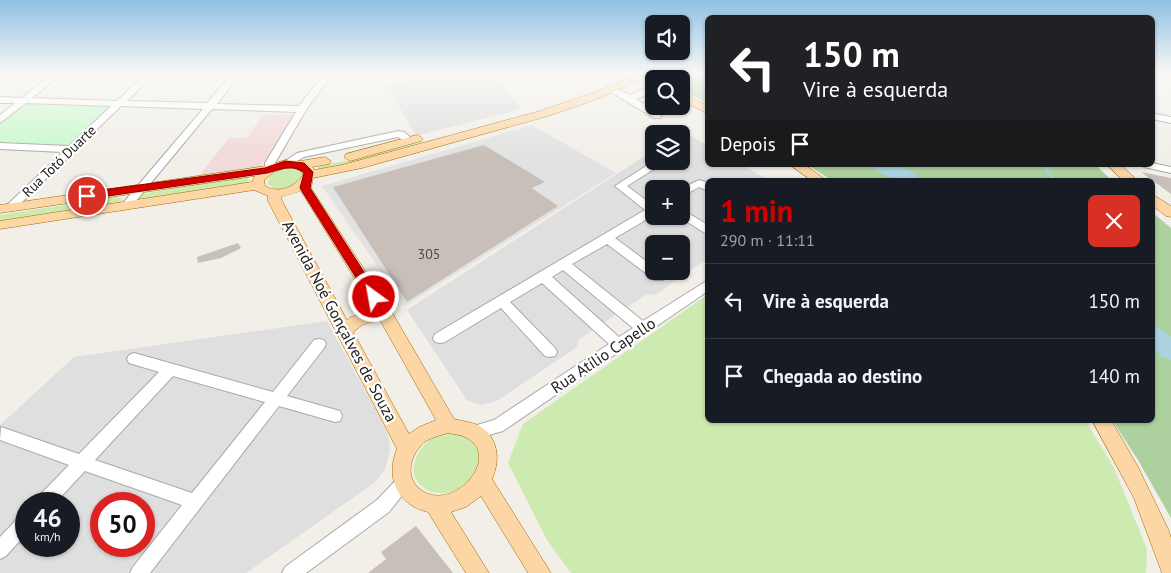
<!DOCTYPE html>
<html lang="pt">
<meta charset="utf-8">
<style>
body{margin:0;font-family:"PT Sans",sans-serif;background:#242831;color:#f1f3f6;height:100vh;display:flex;flex-direction:column;font-size:19px;white-space:nowrap}
*{box-sizing:border-box;margin:0}
p{font-size:16px;color:#9ea1a6}
.icon{flex:none;width:28px;height:28px;fill:none;stroke:currentColor;stroke-width:2;stroke-linecap:round;stroke-linejoin:round}
.map{position:relative;flex:1;overflow:hidden}
.sheet{position:absolute;left:705px;top:178px;width:450px;height:245px;display:flex;flex-direction:column;background:#171b24;border-radius:8px;box-shadow:0 1px 4px #0004}
.sheet>*{flex:none}
.top-card{position:absolute;left:705px;top:15px;width:450px;height:152px;border-radius:8px;box-shadow:0 1px 4px #0004;background:#202124;color:#fff;overflow:hidden}
.fabs{position:absolute;left:645px;top:15px;display:grid;gap:10px}
.fabs a{display:grid;place-items:center;width:45px;height:45px;border-radius:8px;background:#171b24;box-shadow:0 1px 4px #0004;font-size:25px}
.speed{position:absolute;left:15px;top:492px;display:flex;gap:10px;font-size:25px;font-weight:700;text-align:center}
.speed>*{display:grid;place-content:center;width:65px;height:65px;border-radius:50%;background:#171b24;box-shadow:0 1px 4px #0004;line-height:1}
.speed small{font-size:12px;font-weight:400}
.speed .limit{border:8px solid #d22;background:#fff;color:#111}
.pin{position:absolute;display:grid;place-items:center;width:42px;height:42px;color:#fff;margin:-21px;border:2px solid #fff;border-radius:50%;box-shadow:0 1px 5px #0007}
.me{position:absolute;width:55px;margin:-28px;rotate:328deg;stroke-linejoin:round;filter:drop-shadow(0 0 4px #0008)}
.turn{display:flex;align-items:center;gap:18px;height:105px;padding:0 15px;font-size:22px}
.turn .icon{width:65px;height:65px;stroke-width:2.5}
.turn b{display:block;font-size:35px;line-height:42px}
.then{display:flex;align-items:center;height:48px;padding:0 15px;background:#0003;gap:10px;font-size:19px}
.round{display:grid;place-items:center;flex:none;width:52px;height:52px;border-radius:8px;background:#242831}
.summary{display:flex;align-items:center;justify-content:space-between;height:85px;padding:0 15px}
h1{font-size:30px;font-weight:700;line-height:38px;color:#d40000}
ul{padding:0;list-style:none}
li{display:flex;align-items:center;gap:15px;height:75px;padding:0 15px;border-top:1px solid #363941}
li div{flex:1}
li b{display:block;font-size:19px}
li em{font-style:normal}
.map>svg:first-child{display:block}
</style>
<div class="map">
<svg width="1171" height="573" viewBox="0 0 1171 573">
<rect width="100%" height="100%" fill="#f2efe9"/>
<path fill="#e0dfdf" fill-rule="evenodd" d="M434 74H493L522 109 416 136 387 85Z
M683 131 707 145 708 165H742L769 180H708L707 259 655 295 647 294 578 340 577 347 500 399 494 402 480 405 467 400 407 310 654 150V161H681V134H678ZM654 189H681V216H654ZM654 244H681V271H654Z
M327 321 382 422 389 439 390 449 388 459 384 471 374 483 246 573H0V425L74 357ZM26 504H69V546H26ZM101 504H144V546H101Z"/>
<path fill="#f2dad9" d="M263 114 295 115 259 169 199 176 229 138H247Z"/>
<path fill="#cdebb0" d="M421 141H427L320 171 318 169V166L356 159Z
M291 167 300 168 307 175C295 184 282 197 268 184 268 172 281 169 291 167Z
M245 177 250 180 244 184 138 201 136 198 139 195 148 193Z
M116 197 121 198 122 201 116 203 0 221V215Z
M707 295 708 420H1085L1114 468 1147 549 1146 573H571L547 540 508 463 523 424Z
M453 433C457 434 463 435 467 437 503 458 455 510 424 488 403 473 417 448 434 437 439 434 447 434 453 433Z"/>
<path fill="#add19e" d="M657 74H707V103L681 89V79H663Z
M808 165H1096L1111 180H831Z
M1153 213 1171 228V518L1138 460 1112 420H1152Z"/>
<path fill="#c8facc" d="M25 103 112 106 69 145 0 143V123Z"/>
<path fill="#e2e2e2" fill-rule="evenodd" d="M532 125 616 173 405 306 322 186ZM484 145 544 182 532 188 558 206 407 302 334 187Z"/>
<g fill="none" stroke-linecap="round" stroke-linejoin="round">
<path stroke="#aad3df" stroke-width="3" d="M1044 165 1054 180"/>
<path fill="#aad3df" fill-rule="evenodd" d="M873 165C889 165 910 165 920 180 904 180 883 180 873 165Z
M1152 325 1160 328 1171 337V360L1163 357 1152 348Z"/>
</g>
<path fill="#c7bfb8" d="M484 145 545 182 532 188 558 206 407 302 333 187Z
M1141 172 1171 178V194L1152 180Z
M238 243 241 248 221 258 198 263 197 257Z
M416 526 453 573H368L386 559 381 552Z"/>
<g fill="none" stroke-linecap="round" stroke-linejoin="round">
<defs>
<path id="minor" d="M52 74H61L32 98 117 101 145 74H154L127 101 207 103 232 74H241L217 104 299 106 324 74H332L306 110 275 163 273 171H265V163L296 112 212 109 131 207H123L122 205 123 203 203 109 121 106 15 209H7L5 207 7 205 63 152 0 149V143L69 146 111 106 26 103 0 123V115L15 103H0V97L22 98Z
M1152 74H1171V80L1153 76Z
M614 87 629 95 644 89H654V106L663 108 681 106V104L683 106 665 113 658 112 662 116 660 118H654L611 92V88ZM648 94 653 95 643 104 636 99Z
M1152 113 1171 117V123L1152 119Z
M398 131 404 132 415 141 410 144 398 137 304 157 286 167 281 164 297 153Z
M654 161H667L627 186 654 206V215L615 238 654 267V271C659 271 662 272 665 277L663 280H655L607 244 572 264 643 321 708 280V291L503 431 475 439 470 437 467 432 470 427 494 420 609 344 542 283 510 302 555 348 557 352 555 356 550 357 545 356 501 308 445 342 440 343 435 342 433 338 435 334 645 210 615 186ZM563 270 633 328 619 337 552 277Z
M1152 163 1171 167V173L1144 167 1143 165H1152Z
M699 180 708 183V191L699 187 681 197V189Z
M681 209 708 225V235L678 216H681Z
M319 339 324 340 326 344 324 348 287 396 340 411 342 416 340 421 335 422 279 406 150 573H130L133 567 182 505 85 471 54 504H35L37 498 69 465 0 440 1 427 79 454 159 372 129 363 127 359 129 355 134 353 273 392 314 340ZM173 376 265 402 192 493 95 460Z
M403 476 409 479 411 484 389 512 306 573H282L285 567 377 500 397 479Z
M26 514V534L6 556 0 559V537L20 516Z"/>
<path id="major" d="M639 74H652L600 98 548 116 362 168 313 178 311 188 390 309 454 419C461 421 471 422 478 425 498 436 501 459 492 479L551 573H528L481 496 466 507 451 512 489 573H466L428 512C397 505 385 477 397 449L268 201V196L254 190 0 229V221L252 182 255 176 0 213V205L266 166 285 160 300 161 325 157 331 161 329 164 312 167 314 170 342 165 540 111 592 93ZM286 168H294L301 171 303 175C295 187 278 194 265 186L264 180 274 172ZM301 191 374 310 351 317 347 320 282 201 281 197ZM380 320 436 420 419 427 409 434 353 332 362 325ZM448 433C454 434 462 435 467 438 502 458 453 513 421 490 403 477 411 452 426 441 433 437 441 435 448 433Z
M681 92 708 106V114L681 100Z
M417 135 421 137 423 139 421 141 350 161 344 157 346 154Z
M790 165H805L826 180H811Z
M1107 165H1121L1137 180H1123Z
M1152 194 1171 206V217L1166 216 1152 205Z
M1092 420H1111L1138 467 1168 529 1171 538V573H1162L1134 498Z"/>
</defs>
<use href="#minor" stroke="#a9a9a9" stroke-width="2"/>
<use href="#major" stroke="#a06b00" stroke-width="1"/>
<use href="#minor" fill="#fff" fill-rule="evenodd"/>
<use href="#major" fill="#fcd6a4" fill-rule="evenodd"/>
</g>
<linearGradient id="sky" x2="0" y2="1"><stop stop-color="#8fc0e4"/><stop offset="0.48" stop-color="#f9f8f5"/><stop offset="1" stop-color="#f9f8f5" stop-opacity="0"/></linearGradient>
<rect width="1171" height="154" fill="url(#sky)"/>
<path fill="#d40000" stroke="#8a0000" d="M285 161 304 163 313 172 310 188 378 294 380 297 378 300H370L300 188 304 173C292 163 280 170 267 173L87 199 82 196 87 192 265 168Z"/>
<g text-anchor="middle" dominant-baseline="central" stroke-width="4.5" stroke-linejoin="round" paint-order="stroke">
<g font-size="14" fill="#222" stroke="#fff">
<text transform="translate(59 161) rotate(-44)">Rua Totó Duarte</text>
</g>
<g font-size="14" fill="#4b4948">
<text x="429" y="254">305</text>
</g>
<g font-size="16" fill="#222" stroke="#fff">
<text transform="translate(340 321) rotate(62)">Avenida Noé Gonçalves de Souza</text>
<text transform="translate(603 355) rotate(-34)">Rua Atílio Capello</text>
</g>
</g>
</svg>
<div class="fabs">
<a><svg class="icon" aria-label="sound" viewBox="0 0 24 24"><path d="M4 9h4l5-4v14l-5-4H4zM17 9q2 3 0 6"/></svg></a>
<a><svg class="icon" aria-label="search" viewBox="0 0 24 24"><circle cx="10" cy="10" r="6"/><path d="M15 15l6 6"/></svg></a>
<a><svg class="icon" aria-label="layers" viewBox="0 0 24 24"><path d="M12 4l9 5-9 5-9-5zM3 14l9 5 9-5"/></svg></a>
<a>+</a>
<a>−</a>
</div>
<div class="speed"><div>46<small>km/h</small></div><div class="limit">50</div></div>
<div class="pin" style="left:87px;top:196px;background:#d93025"><svg class="icon" aria-label="arrive" viewBox="0 0 24 24"><path d="M6 21V4h12l-3 4 3 4H6"/></svg></div>
<svg class="me" style="left:374px;top:297px" viewBox="-20 -20 40 40"><circle r="17" fill="#d40000" stroke="#fff" stroke-width="3"/><path d="M0-11L8 9 0 5-8 9z" fill="#fff"/></svg>
<div class="top-card">
<div class="turn"><svg class="icon" aria-label="left" viewBox="0 0 24 24"><path d="M17 20v-9H6M10 6l-5 5 5 5"/></svg><div><b>150 m</b>Vire à esquerda</div></div>
<div class="then">Depois<svg class="icon" aria-label="arrive" viewBox="0 0 24 24"><path d="M6 21V4h12l-3 4 3 4H6"/></svg></div>
</div>
<section class="sheet">
<div class="summary"><div><h1>1 min</h1><p>290 m · 11:11</p></div><a class="round" style="background:#d93025;color:#fff"><svg class="icon" aria-label="close" viewBox="0 0 24 24"><path d="M6 6l12 12M18 6L6 18"/></svg></a></div>
<ul>
<li><svg class="icon" aria-label="left" viewBox="0 0 24 24"><path d="M17 20v-9H6M10 6l-5 5 5 5"/></svg><div><b>Vire à esquerda</b></div><em>150 m</em></li>
<li><svg class="icon" aria-label="arrive" viewBox="0 0 24 24"><path d="M6 21V4h12l-3 4 3 4H6"/></svg><div><b>Chegada ao destino</b></div><em>140 m</em></li>
</ul>
</section>
</div>
